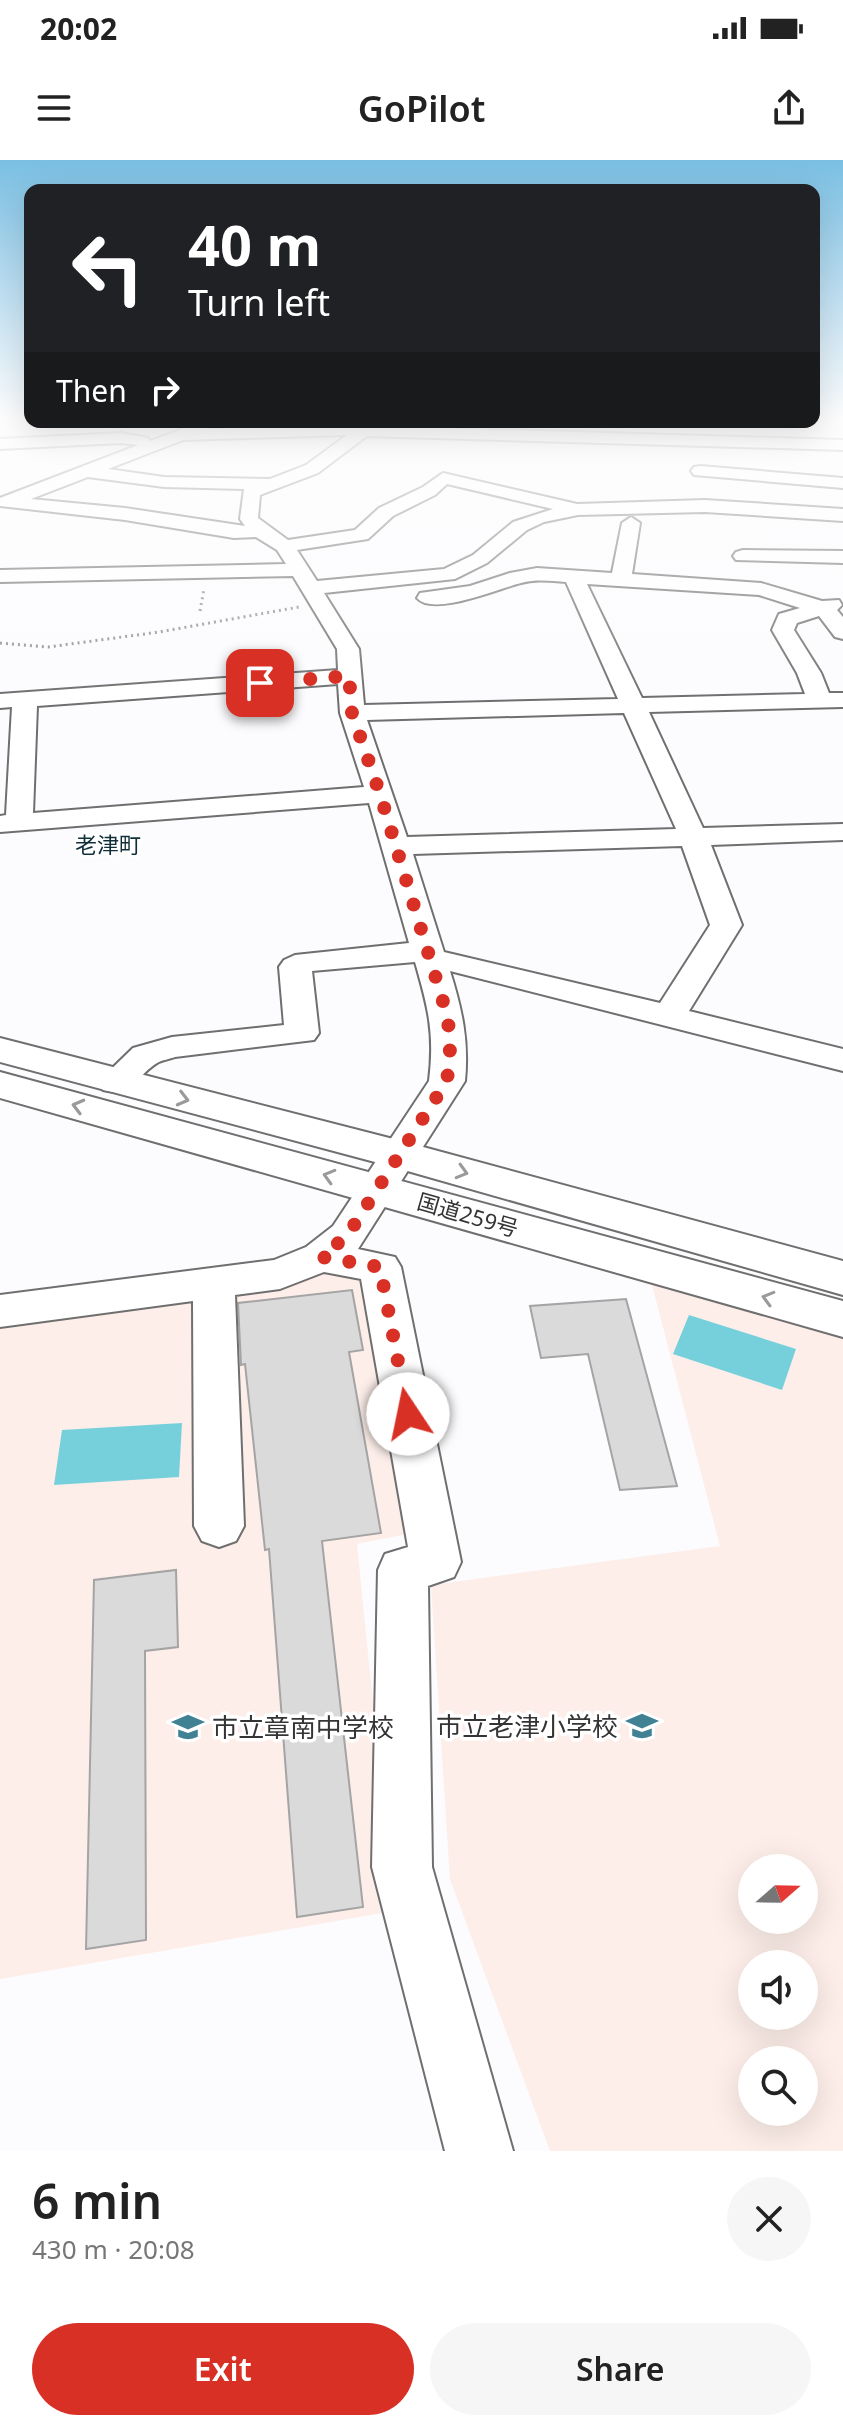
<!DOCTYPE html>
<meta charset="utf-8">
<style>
body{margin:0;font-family:"Noto Sans","Noto Sans JP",sans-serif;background:#f6f6f6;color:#222;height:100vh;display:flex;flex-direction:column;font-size:30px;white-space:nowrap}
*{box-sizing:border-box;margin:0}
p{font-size:26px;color:#767676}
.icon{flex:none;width:44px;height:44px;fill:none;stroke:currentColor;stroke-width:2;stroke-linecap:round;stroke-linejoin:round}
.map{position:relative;height:1991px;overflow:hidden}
.drawer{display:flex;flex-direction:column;background:#fff;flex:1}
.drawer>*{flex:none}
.hud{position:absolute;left:24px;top:24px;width:796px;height:244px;border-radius:16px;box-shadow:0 8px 32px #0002;background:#202124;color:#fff;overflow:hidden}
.needle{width:52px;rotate:70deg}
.controls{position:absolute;left:738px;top:1694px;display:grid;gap:16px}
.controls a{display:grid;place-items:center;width:80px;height:80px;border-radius:50%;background:#fff;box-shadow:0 8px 32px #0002;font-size:40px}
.pin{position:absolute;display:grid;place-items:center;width:68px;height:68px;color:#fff;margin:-34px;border-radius:16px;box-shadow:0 4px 12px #0006}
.me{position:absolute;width:88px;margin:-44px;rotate:349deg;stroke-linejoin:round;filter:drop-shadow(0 0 6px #0008)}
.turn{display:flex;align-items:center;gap:28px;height:168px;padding:0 32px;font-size:36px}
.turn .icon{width:104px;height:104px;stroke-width:2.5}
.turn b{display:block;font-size:56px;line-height:68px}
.then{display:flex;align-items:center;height:76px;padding:0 32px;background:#0003;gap:16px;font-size:30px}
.round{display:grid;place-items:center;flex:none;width:84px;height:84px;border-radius:42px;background:#f6f6f6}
.summary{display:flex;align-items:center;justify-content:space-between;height:136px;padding:0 32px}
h1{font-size:48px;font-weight:600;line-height:60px}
.cta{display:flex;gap:16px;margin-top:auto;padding:16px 32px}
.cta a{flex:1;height:92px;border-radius:48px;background:#d93025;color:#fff;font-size:32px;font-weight:600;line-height:92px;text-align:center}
.cta a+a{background:#f6f6f6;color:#222}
.status{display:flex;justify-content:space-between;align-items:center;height:56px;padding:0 40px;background:#fff;direction:ltr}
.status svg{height:22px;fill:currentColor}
header{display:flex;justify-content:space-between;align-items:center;height:104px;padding:0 32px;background:#fff;font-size:36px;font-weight:600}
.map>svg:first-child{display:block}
</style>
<div class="status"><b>20:02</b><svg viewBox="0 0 49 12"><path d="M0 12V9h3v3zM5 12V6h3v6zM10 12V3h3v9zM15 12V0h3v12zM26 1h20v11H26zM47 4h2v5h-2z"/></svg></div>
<header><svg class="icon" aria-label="menu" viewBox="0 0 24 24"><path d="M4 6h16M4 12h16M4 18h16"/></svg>GoPilot<svg class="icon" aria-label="share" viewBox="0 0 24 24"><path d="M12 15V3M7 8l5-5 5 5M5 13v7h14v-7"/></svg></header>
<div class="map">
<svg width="843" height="1991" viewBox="0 0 843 1991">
<rect width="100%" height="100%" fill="#fcfbfd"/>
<path fill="#fdeee9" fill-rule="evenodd" d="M323 1110 364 1118 412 1373 357 1384 394 1751 0 1819V1167L280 1130Z
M651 1121 843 1179V1991H550L450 1719 431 1425 720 1386ZM752 1708H804V1760H752ZM752 1804H804V1856H752ZM752 1900H804V1952H752Z"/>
<path fill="#76d0dc" d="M689 1155 796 1189 782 1230 673 1194Z
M182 1263 179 1317 54 1325 62 1270Z"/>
<path fill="#dbdadb" stroke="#a5a4a5" stroke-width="2" d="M352 1130 363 1190 349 1192 381 1373 322 1381 363 1747 297 1757 269 1389 265 1390 245 1204 241 1205 238 1143Z
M626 1139 677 1326 620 1330 588 1194 541 1198 530 1146Z
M176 1410 178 1487 145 1491 146 1780 86 1789 94 1420Z"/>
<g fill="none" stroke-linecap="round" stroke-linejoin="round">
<defs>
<path id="minor" d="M201 262 210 263V269L335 265 843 280V290L367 276 318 313 260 335 258 358 288 380 355 370 379 348 423 327 443 313 577 344 705 340 843 349V361L705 352 578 355 544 362 527 370 487 403 455 419 324 433 359 489 364 545 618 539 566 422C551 421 536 419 521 423 500 428 433 457 417 438L420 433 470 426 510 413 537 408 612 413 622 363 631 357 640 363 632 414 761 423 822 441 839 440 842 445 837 450 843 457V479L835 477 819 456 797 463 794 470 821 513 829 533H843V547L649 552 703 668 843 664V680L711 685 742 765 689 851 843 889V911L450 811C462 849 469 881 465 921L358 1089 395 1097 401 1107 461 1402 454 1417 428 1426 432 1707 513 1991H445L372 1707 378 1410 385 1394 408 1387 361 1119 324 1112 280 1129 235 1135 244 1366 236 1381 219 1387 202 1381 194 1366 193 1141 0 1167V1135L274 1100 306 1087 333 1066 429 921C435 873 428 847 415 802L312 811 319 873 314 880 175 897C170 899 162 900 157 903 134 917 135 938 103 930L98 922 133 888 172 877 284 865 279 807 284 800 295 795 409 783 369 643 0 672V656L6 655 12 547 0 548V534L338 510 337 489 293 416 0 422V410L286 404 277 390 256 377 234 378 125 360 0 346V338L138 285 121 283 0 289V279L121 273 148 278 150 281ZM347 275 306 305 270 319 164 317 108 309 183 280ZM88 317 164 327 244 329 240 359 245 366 125 348 31 339ZM447 324 553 349 513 362 473 395 444 409 317 421 297 390 368 379 393 356 435 335ZM587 424 759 435 800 448 779 454 772 470 797 513 805 534 642 538ZM338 524 340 553 364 627 33 653 37 546ZM624 553 676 669 407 677 367 560ZM682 686 710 765 660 843 444 792 413 694Z
M700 306 843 318V328L694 315 691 311 694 307Z
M743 390 843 391V403L736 400 733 396 736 392Z"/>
<path id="highway" d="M0 878 401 981 843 1101V1135L390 1006 0 902Z
M0 912 843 1141V1177L0 938Z"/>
</defs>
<use href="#minor" stroke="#6f6f70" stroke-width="4"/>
<use href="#highway" stroke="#6f6f70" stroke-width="4"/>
<path stroke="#8f8f8f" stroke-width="3" stroke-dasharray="2 4" stroke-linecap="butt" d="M200 451 204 429
M0 483 48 487 159 472 299 447"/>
<use href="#minor" fill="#fff" fill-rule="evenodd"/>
<use href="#highway" fill="#fff" fill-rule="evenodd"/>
</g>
<defs><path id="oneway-chevron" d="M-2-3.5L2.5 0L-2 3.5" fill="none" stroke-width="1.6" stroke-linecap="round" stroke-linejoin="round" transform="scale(2)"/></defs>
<g stroke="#9a9a9a">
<use href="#oneway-chevron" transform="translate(183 939) rotate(14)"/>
<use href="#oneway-chevron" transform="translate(78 946) rotate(-165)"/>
<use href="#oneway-chevron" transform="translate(462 1012) rotate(16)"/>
<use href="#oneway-chevron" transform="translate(329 1016) rotate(-164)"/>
<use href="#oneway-chevron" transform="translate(768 1138) rotate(-164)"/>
</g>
<linearGradient id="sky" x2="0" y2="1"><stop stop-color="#7abfe3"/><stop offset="0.48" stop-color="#fefdfe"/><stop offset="1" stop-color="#fefdfe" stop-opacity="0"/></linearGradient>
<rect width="843" height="538" fill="url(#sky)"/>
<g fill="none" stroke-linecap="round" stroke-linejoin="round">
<path stroke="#d93025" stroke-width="14" stroke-dasharray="0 25.2" d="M260 523 349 516 352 553 380 634 448 858 450 893 447 921 347 1076 321 1097 380 1107 408 1254"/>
</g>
<defs>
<symbol id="school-bare" viewBox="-9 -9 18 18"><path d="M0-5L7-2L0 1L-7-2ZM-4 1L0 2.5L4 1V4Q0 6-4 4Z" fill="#418194" stroke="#fff" stroke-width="2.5" paint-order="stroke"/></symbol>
</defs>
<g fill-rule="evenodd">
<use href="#school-bare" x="620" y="1544" width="44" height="44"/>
<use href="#school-bare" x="166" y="1545" width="44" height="44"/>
</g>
<g text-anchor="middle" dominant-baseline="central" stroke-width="7" stroke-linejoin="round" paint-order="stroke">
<g font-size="22" fill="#102f39" stroke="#fff">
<text x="108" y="684">老津町</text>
</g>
<g font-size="22" fill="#343434" stroke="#fff">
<text transform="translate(468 1054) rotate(16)">国道259号</text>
</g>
<g font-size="26" fill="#343434" stroke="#fff" text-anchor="end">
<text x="618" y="1566">市立老津小学校</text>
<text x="212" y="1567" text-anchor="start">市立章南中学校</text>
</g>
</g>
</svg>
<div class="controls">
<a><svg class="needle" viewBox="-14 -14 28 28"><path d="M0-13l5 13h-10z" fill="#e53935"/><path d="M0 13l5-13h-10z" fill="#767676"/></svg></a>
<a><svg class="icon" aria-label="sound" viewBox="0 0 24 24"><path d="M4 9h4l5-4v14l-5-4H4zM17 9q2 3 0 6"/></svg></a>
<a><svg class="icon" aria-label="search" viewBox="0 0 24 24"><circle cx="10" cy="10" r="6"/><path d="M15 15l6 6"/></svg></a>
</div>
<div class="pin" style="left:260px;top:523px;background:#d93025"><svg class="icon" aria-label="arrive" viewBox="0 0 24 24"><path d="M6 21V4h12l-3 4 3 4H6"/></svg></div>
<svg class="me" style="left:408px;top:1254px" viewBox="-20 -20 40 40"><circle r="19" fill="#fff"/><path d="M0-13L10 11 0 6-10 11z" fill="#d93025"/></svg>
<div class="hud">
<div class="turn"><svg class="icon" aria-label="left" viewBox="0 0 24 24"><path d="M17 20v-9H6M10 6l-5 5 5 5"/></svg><div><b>40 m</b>Turn left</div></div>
<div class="then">Then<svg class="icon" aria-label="right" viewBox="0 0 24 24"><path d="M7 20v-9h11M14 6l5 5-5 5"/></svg></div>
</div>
</div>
<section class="drawer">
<div class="summary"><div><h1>6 min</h1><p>430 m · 20:08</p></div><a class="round"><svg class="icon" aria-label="close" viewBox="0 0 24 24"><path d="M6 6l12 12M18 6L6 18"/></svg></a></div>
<div class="cta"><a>Exit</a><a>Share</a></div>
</section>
